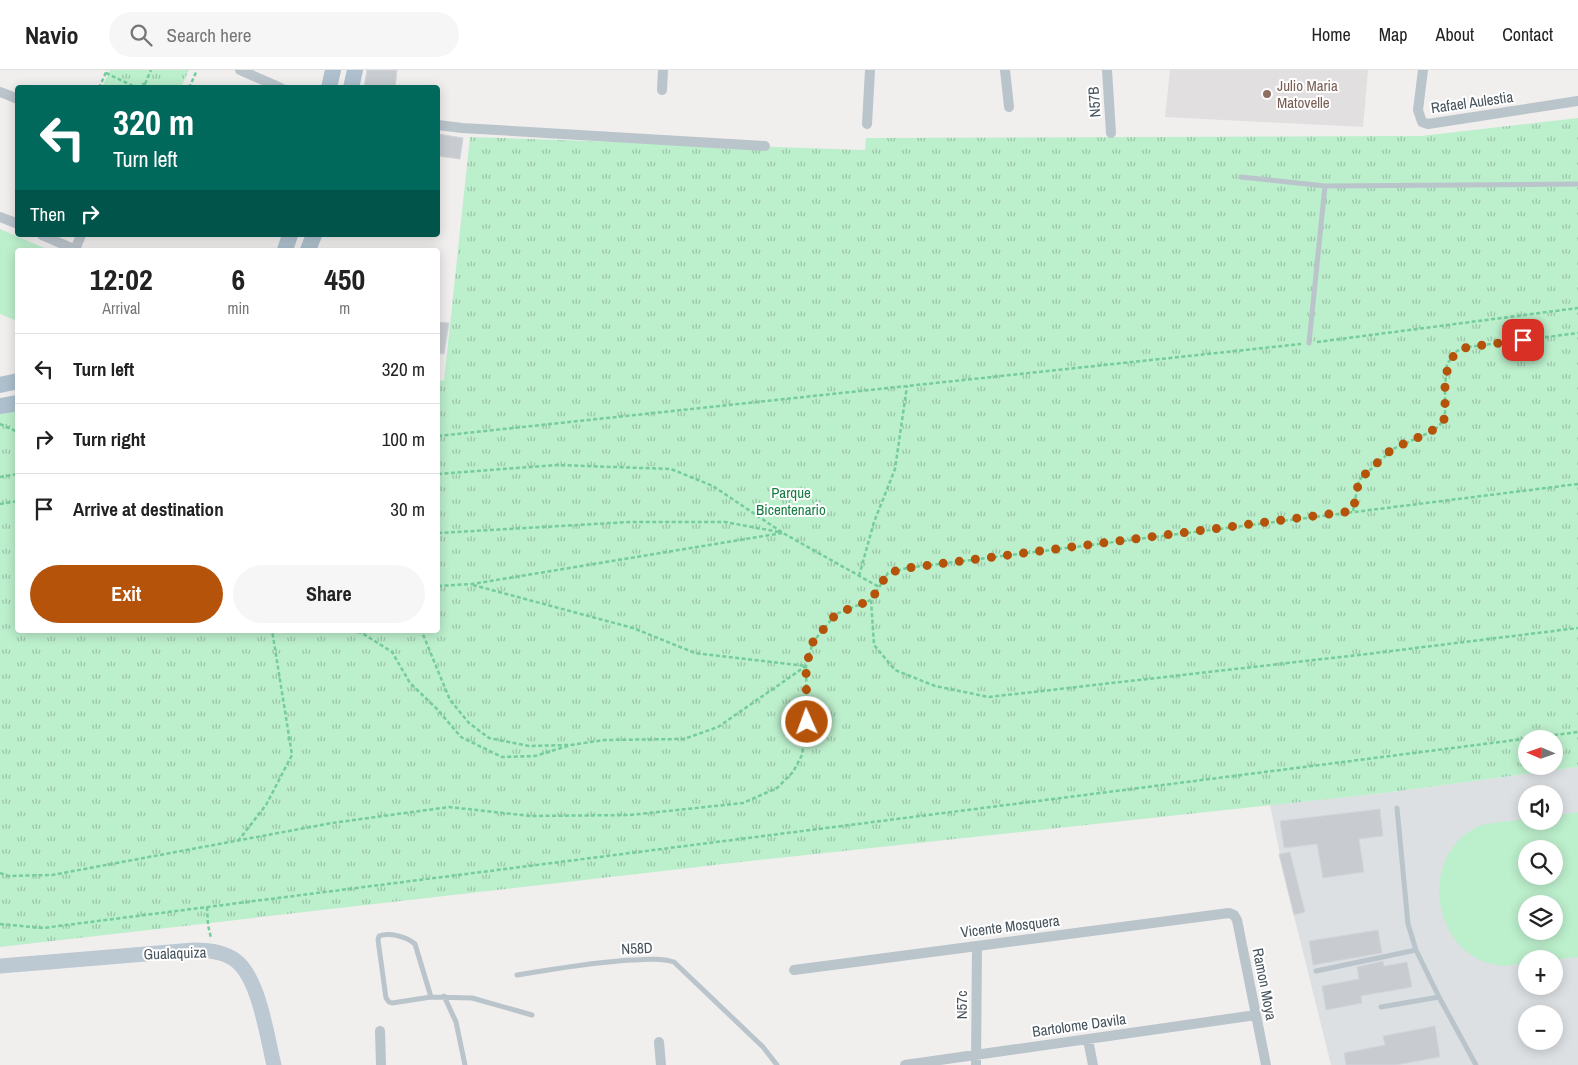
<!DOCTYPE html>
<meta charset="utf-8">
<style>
body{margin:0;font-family:"Archivo Narrow",sans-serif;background:#f6f6f6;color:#222;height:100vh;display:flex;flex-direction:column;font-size:19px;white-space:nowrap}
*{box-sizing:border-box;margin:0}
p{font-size:16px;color:#767676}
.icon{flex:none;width:28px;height:28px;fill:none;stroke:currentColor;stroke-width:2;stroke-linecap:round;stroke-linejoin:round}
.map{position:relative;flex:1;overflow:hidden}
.side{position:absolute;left:15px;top:178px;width:425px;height:385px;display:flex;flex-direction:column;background:#fff;border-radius:5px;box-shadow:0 2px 12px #0003}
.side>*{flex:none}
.banner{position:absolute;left:15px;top:15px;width:425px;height:152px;border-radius:5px;box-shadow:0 2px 12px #0003;background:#00695c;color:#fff;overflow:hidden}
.needle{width:32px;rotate:272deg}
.buttons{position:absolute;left:1518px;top:660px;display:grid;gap:10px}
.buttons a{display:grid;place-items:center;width:45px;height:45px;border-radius:50%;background:#fff;box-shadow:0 2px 12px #0003;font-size:25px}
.pin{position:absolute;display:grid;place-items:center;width:42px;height:42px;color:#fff;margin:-21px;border-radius:10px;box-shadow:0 2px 8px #0006}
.me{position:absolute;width:55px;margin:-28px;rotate:358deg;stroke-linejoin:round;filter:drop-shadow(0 0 4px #0008)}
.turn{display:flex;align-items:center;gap:18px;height:105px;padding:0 15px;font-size:22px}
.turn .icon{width:65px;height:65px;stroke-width:2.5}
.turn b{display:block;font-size:35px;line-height:42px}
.then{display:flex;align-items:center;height:48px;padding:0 15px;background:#0003;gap:10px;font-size:19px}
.eta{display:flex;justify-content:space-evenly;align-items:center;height:85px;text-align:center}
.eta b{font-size:30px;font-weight:700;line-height:35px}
.action{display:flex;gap:10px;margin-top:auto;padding:10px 15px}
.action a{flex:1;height:58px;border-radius:30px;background:#b45309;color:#fff;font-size:20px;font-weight:700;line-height:58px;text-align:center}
.action a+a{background:#f6f6f6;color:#222}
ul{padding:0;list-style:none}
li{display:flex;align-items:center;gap:15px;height:70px;padding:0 15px;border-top:1px solid #e0e0e0}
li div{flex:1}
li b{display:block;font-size:19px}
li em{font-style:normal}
header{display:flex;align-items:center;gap:30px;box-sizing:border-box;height:70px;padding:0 25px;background:#fff;border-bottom:1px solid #e0e0e0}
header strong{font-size:24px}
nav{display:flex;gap:28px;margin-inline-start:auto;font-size:18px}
.search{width:350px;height:45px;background:#f6f6f6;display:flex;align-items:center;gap:12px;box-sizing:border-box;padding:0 18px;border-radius:28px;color:#767676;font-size:19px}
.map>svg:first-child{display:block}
</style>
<header>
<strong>Navio</strong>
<div class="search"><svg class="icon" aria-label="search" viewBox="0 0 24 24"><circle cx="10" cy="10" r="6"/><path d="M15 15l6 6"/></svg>Search here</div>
<nav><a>Home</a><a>Map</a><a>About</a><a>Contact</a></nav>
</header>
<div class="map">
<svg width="1578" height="995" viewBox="0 0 1578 995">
<defs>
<pattern id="park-tufts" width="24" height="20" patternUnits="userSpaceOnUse" patternTransform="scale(1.25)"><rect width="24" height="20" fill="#bcefcc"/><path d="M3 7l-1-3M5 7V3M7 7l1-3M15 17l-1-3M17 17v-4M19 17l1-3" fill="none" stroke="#9bc4a9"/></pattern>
</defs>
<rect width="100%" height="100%" fill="#f1eeee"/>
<path fill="#e2dfe1" d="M1170 0H1368L1363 57 1165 47Z"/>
<path fill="#dde0e3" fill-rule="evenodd" d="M1578 697V995H1331L1286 814 1270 735 1384 723ZM1526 724H1554V751H1526ZM1526 779H1554V806H1526ZM1526 834H1554V861H1526ZM1526 889H1554V916H1526ZM1526 944H1554V971H1526Z"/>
<path fill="url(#park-tufts)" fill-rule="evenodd" d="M110 0H189L181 17H102Z
M1578 48V697L1384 723 741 792 0 877V341L17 338 18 560H438V310L444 311 470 67 865 80 866 68 1421 66ZM1526 669H1554V696H1526Z"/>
<path fill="#bcefcc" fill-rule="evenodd" d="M0 159 49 180H18L17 251 0 244Z
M1578 742V887L1554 890 1526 889V893C1517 894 1505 897 1496 895 1431 883 1418 786 1477 757 1487 752 1514 751 1526 749V751H1554V746ZM1526 779H1554V806H1526ZM1526 834H1554V861H1526Z"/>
<path fill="#c8ccd1" stroke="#d2d5da" d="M367 0H397L395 18H364Z
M438 64 463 68 460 89 438 86Z
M438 252 449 253 444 284 438 283Z
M1380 739 1383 766 1359 769 1364 802 1323 808 1317 774 1284 778 1280 751Z
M1290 782 1305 842 1294 845 1279 784Z
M1378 860 1382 883 1313 895 1309 871Z
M1383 891 1384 896 1407 892 1412 917 1361 926 1362 933 1326 940 1322 916 1359 909 1357 897Z
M1435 956 1440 987 1396 995H1346L1344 983 1385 975 1383 966Z"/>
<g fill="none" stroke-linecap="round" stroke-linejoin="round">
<path stroke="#74cd9b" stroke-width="2.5" stroke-dasharray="4 2.5" stroke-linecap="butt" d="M106 3 137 18
M145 14 151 0
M99 18 107 0
M137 18 143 14 149 18
M189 18 197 0
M1317 272 1578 238
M0 354 18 362
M438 366 1301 274
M438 404 557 395 671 399 713 416 783 463 879 517
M0 407 18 404
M1578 414 907 498 888 503 871 530 874 575 895 600 935 616 989 627 1367 584 1578 558
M0 434 18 431
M1353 441 1359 410 1393 379 1426 364 1438 357 1445 348V317L1447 294 1457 281 1468 277 1578 263
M438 463 629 452H725L779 462
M859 506 874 452 895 399 907 316
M473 515 633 558 695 583 806 596
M438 516 472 514 782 463
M351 560 362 563 392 582 410 613 437 639 461 667 502 687 535 686 571 675 604 670 684 669 718 657 806 596
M419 560 422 562 450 630 469 653 489 668 529 676 568 675
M238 771 266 735 292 685 272 560
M0 803 8 806 52 805 332 753 449 737 530 746 630 745 743 733 777 718 793 702 802 685 807 652 806 596 813 572 836 544 871 530
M207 837 208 855 211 868
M0 854 43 858 1578 662"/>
<path stroke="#bac4cb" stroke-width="5" d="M1241 107 1325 116 1578 114
M1309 273 1325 116
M1397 738 1408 854 1416 880 1439 927 1476 995
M1316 901 1416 880
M517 905C555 899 593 892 632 890 646 890 660 887 674 892L763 977 777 995
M444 926 456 952 465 995
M431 927 415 874C407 867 390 862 379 866L378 870 386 928 389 932 392 933 431 927 472 928 532 945
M1381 937 1439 927"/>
<path stroke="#bac4cb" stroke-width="10" d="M240 0 281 18
M1005 0 1009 37
M1107 0 1111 63
M1423 0 1418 40 1422 52 1428 54 1578 31
M662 20 663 0
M0 22 18 29
M867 54 870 0
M438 55 462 58 765 76
M0 147 18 154
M42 165 76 180
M75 180 81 165
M794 900 1229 843 1234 845 1237 850 1266 995
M380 961 381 995
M1088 970 1093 995
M659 972 661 995
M905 995 1256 945
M976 995 977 876"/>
<path stroke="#bcc8d2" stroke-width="15" d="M0 896 194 880C208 880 224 882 235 890 259 907 267 967 274 995"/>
<path stroke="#aec0cd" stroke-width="16" d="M329 18 333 0
M351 18 355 0
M285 180 290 165
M308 180 314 165
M0 315 18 311
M0 336 18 333"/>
</g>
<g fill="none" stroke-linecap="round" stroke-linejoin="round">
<path stroke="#b45309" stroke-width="9" stroke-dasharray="0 16.2" d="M807 652 806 596 813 572 836 544 871 530 888 503 907 498 1353 441 1359 410 1392 379 1426 364 1438 357 1445 348V317L1448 294 1457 281 1468 277 1523 270"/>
</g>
<circle fill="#8d6e63" stroke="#fff" stroke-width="2" cx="1267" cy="24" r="5"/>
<g text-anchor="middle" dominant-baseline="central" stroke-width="4" stroke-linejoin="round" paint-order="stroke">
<g font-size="15" fill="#785e54" stroke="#fff" text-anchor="start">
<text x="1277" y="15">Julio Maria<tspan x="1277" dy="17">Matovelle</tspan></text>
</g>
<g font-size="15" fill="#46535c" stroke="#fff">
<text transform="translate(1094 32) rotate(-94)">N57B</text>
<text transform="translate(1472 32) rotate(-8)">Rafael Aulestia</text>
<text transform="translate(1010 856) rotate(-7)">Vicente Mosquera</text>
<text transform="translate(637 878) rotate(-3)">N58D</text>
<text transform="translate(175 883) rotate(-2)">Gualaquiza</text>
<text transform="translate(1265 914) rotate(79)">Ramon Moya</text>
<text transform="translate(961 935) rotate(-90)">N57c</text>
<text transform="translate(1079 955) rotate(-8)">Bartolome Davila</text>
</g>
<g font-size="15" fill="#177d43" stroke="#fff">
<text x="791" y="422">Parque<tspan x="791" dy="17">Bicentenario</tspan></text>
</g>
</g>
</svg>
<div class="buttons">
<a><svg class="needle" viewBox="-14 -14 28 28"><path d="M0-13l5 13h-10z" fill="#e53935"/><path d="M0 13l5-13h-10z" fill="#767676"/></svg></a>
<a><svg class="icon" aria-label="sound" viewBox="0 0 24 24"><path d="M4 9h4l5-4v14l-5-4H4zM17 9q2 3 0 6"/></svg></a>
<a><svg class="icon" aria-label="search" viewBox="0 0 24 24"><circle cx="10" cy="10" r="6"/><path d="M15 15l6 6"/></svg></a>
<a><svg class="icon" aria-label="layers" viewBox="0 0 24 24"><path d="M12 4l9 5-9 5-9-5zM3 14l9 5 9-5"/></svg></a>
<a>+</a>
<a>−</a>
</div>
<div class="pin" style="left:1523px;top:270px;background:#d93025"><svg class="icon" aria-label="arrive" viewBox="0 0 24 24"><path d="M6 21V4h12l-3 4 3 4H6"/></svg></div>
<svg class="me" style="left:807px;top:652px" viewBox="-20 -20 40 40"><circle r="17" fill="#b45309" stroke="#fff" stroke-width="3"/><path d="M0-11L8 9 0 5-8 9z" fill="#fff"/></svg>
<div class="banner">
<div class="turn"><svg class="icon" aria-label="left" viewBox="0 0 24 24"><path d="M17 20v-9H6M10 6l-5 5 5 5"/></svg><div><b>320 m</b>Turn left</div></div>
<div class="then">Then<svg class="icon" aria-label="right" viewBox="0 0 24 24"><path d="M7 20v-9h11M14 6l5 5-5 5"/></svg></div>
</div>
<section class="side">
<div class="eta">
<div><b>12:02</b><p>Arrival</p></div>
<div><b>6</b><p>min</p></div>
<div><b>450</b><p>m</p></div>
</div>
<ul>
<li><svg class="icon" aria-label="left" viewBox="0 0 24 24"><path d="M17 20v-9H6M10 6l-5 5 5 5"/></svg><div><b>Turn left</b></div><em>320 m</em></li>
<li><svg class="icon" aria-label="right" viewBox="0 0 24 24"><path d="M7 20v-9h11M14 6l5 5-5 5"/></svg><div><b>Turn right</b></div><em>100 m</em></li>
<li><svg class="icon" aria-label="arrive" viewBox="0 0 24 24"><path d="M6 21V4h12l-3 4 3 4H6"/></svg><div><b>Arrive at destination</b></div><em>30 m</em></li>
</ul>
<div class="action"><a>Exit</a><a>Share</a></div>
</section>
</div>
